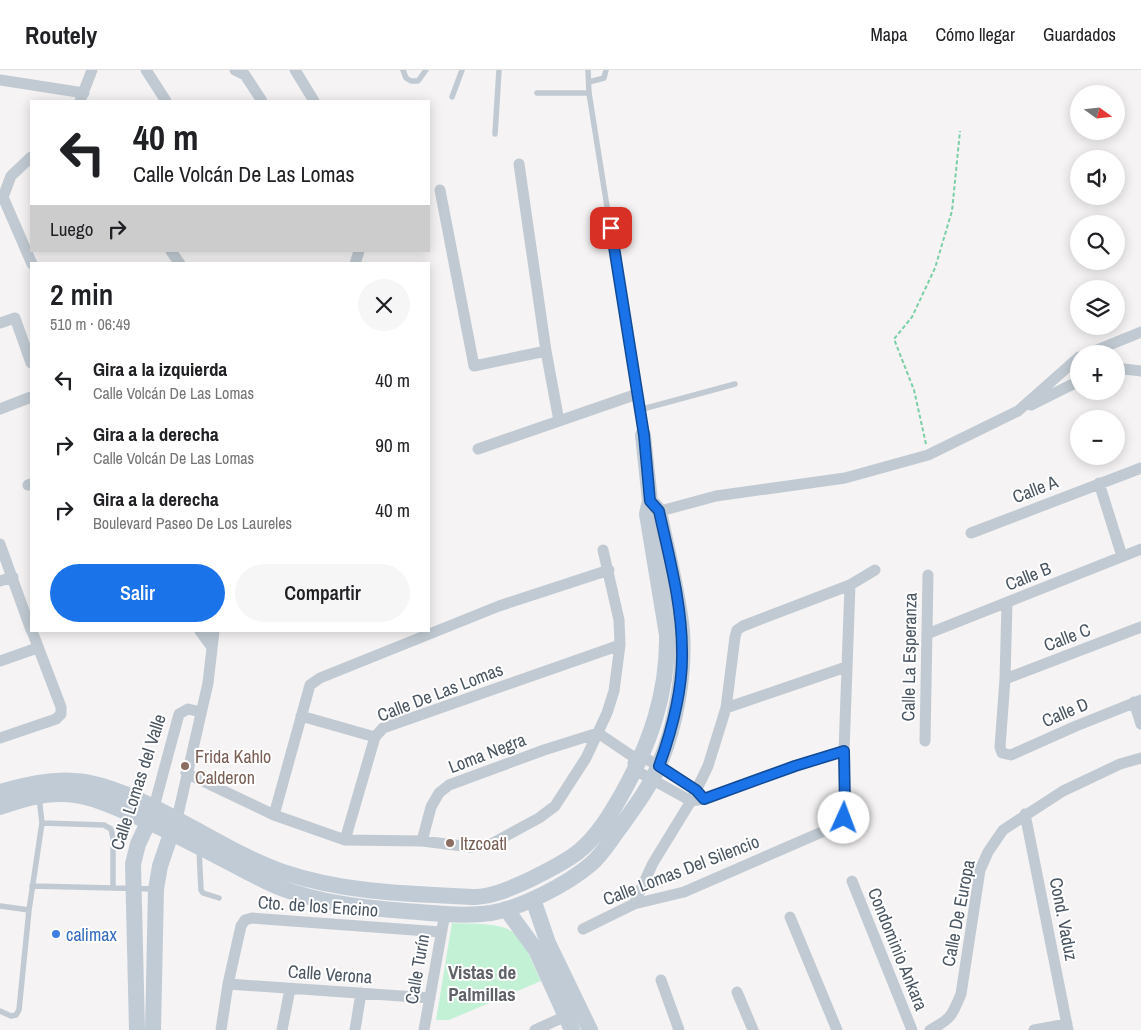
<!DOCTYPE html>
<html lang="es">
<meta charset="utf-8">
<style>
body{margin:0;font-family:"Archivo Narrow",sans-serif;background:#f6f6f6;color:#202124;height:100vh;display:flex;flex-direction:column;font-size:19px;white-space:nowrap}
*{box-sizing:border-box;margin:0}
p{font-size:16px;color:#757577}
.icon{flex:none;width:28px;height:28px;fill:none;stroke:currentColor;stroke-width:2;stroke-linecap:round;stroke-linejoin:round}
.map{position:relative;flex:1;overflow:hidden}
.side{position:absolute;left:30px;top:192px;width:400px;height:370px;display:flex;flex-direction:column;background:#fff;border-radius:0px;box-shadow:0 2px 12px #0003}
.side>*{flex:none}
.hud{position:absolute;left:30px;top:30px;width:400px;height:152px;border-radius:0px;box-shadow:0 2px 12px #0003;background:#fff;color:#202124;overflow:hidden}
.needle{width:32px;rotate:105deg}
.buttons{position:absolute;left:1070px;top:15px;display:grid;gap:10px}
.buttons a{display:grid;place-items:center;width:55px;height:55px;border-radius:50%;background:#fff;box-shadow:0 2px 12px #0003;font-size:25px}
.pin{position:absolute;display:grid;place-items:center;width:42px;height:42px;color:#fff;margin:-21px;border-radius:10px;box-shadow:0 2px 8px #0006}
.me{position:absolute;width:55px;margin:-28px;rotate:2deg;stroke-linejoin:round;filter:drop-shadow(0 0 4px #0008)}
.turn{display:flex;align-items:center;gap:18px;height:105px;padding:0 20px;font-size:22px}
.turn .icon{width:65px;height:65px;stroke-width:2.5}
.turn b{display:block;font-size:35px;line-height:42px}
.then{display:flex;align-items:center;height:48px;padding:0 20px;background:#0003;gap:10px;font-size:19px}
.round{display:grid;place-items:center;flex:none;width:52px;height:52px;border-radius:26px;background:#f6f6f6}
.summary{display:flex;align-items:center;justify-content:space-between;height:85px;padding:0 20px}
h1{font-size:30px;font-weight:600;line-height:38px}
.action{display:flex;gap:10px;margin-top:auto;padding:10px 20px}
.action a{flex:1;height:58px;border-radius:30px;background:#1a73e8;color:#fff;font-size:20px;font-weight:600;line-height:58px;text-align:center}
.action a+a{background:#f6f6f6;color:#202124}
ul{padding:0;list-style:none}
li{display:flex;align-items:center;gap:15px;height:65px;padding:0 20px}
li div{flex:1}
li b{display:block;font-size:19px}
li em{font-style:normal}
header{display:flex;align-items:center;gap:30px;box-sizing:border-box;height:70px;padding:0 25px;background:#fff;border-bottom:1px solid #e0e0e0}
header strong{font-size:24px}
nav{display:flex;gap:28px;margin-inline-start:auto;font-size:18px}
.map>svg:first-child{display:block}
</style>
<header>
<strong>Routely</strong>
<nav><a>Mapa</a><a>Cómo llegar</a><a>Guardados</a></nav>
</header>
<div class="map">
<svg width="1141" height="960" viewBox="0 0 1141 960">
<rect width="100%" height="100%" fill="#f5f3f3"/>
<path fill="#c3f1d5" d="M452 853C468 854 502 852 514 863 527 875 533 895 541 911L449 950H436Z"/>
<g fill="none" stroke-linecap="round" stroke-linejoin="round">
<path stroke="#7ad0a6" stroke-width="2" stroke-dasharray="4 2.5" stroke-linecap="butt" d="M926 374 914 320 894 269 912 247 935 198 952 141 960 61"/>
<path stroke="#c1cad2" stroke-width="5.5" d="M403 0 406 8 411 11H418L426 0
M588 0 589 23 643 364
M589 12 604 8 606 0
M537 23H589
M452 27 462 0
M495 64 499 0
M639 340 735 314
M42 753 104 755 111 759 113 768V817
M199 779 201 820 203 823 219 828
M32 816 154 819
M0 836 29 840
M0 941 11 946 16 945 19 940 29 840 42 753 39 727"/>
<path stroke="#c1cad2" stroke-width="11" d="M146 0 166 31
M235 0 245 5 262 31
M295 0 314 31
M0 10 84 23
M80 31 92 0
M31 87 11 106 3 127 32 194
M519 94 546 281 559 351 637 324
M440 120 474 296 546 281
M171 181 180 194
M355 194 359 181
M0 253 15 248 31 293
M1087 284 1141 262
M1116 298 1141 301
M1031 335 1079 311
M0 339 31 327
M478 379 559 351
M1099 413 1122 486
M28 415 31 414
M653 443 716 426 845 408 928 385 1018 341 1079 287
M971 463 1141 398
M0 474 31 560
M0 511 13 507
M1007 533 1005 609 1000 677 1002 683 1011 685 1076 656 1141 630
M200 561 211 576
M927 564 1141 479
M0 591 37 578
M1005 609 1141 557
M1134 632 1141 654
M726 638 846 597
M301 646 375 667
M0 668 56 649 61 644V637L32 561
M925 671 928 505
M634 686H642L696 720 701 725
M633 693 635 700 691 731 704 729 795 696 844 681
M186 703 274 745 345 770 422 771 471 777 491 774 539 748 555 736 586 688 607 643 614 621 620 575 619 550 603 480
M154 737 179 644 188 639 201 642
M1025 744 1068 960
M274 745 310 615 320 608 499 536 609 500
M177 749 208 613 214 561
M345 770 375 667 383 658 620 575
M422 771 431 737 439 723 449 715 544 680 598 663 632 686
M852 811 912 960
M634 834 653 793 691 731 708 696 726 638 735 567 737 560 743 556 850 515 875 500
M790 847 837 960
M583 859 634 834 684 822 838 755 844 748 845 737 844 681 850 515
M661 910 679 960
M228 914 430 928
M737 922 753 960
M221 960 228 914 241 856 245 850 252 848 441 862
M282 960 290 919
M355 960 361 923
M424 960 445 843
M535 960 566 946
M930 960C951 949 952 946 961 924L980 800 988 782 1003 760 1063 721 1120 694 1141 688
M1034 960 1067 954"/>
<path stroke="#c1cbd6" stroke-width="16" d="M0 722C25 715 49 709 75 711 94 712 112 719 130 726 182 748 229 783 283 802 345 823 410 824 475 827 495 826 511 818 529 810 545 802 564 793 578 782 597 767 610 745 622 724 650 674 668 623 667 565L647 444 650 431 643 365
M0 737C21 730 42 723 64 724 89 725 109 735 131 744 169 760 204 780 240 798 254 805 267 813 281 818 320 833 364 838 405 841 433 843 463 847 491 843 521 838 568 814 591 794 602 785 610 771 619 759 633 739 650 717 659 695 676 656 685 603 682 561 678 521 667 481 659 441L650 431
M533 829 548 873 590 960
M506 839 536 880 572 960
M137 960 133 794 138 774 153 742
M153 960 156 819 160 796 174 755"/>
</g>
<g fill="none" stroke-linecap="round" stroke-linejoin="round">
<defs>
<path id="route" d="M611 158 644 365 650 431 659 441C669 487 682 534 682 581 683 620 672 660 659 696L696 720 704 729 795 696 844 681 845 737 844 748"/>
</defs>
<use href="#route" stroke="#114b97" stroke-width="12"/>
<use href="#route" stroke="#1a73e8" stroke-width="9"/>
</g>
<g fill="#8d6e63" stroke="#fff" stroke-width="2">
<circle cx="185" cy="696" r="5"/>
<circle cx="450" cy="773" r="5"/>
</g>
<circle fill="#3f7fe0" stroke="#fff" stroke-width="2" cx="56" cy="864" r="5"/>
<g text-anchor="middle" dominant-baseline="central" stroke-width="4" stroke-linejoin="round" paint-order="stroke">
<g font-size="18" fill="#4a5661" stroke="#fff">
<text transform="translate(1035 419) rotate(-21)">Calle A</text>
<text transform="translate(1028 506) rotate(-22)">Calle B</text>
<text transform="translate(1067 567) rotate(-21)">Calle C</text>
<text transform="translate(909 587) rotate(-89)">Calle La Esperanza</text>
<text transform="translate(440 622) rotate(-21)">Calle De Las Lomas</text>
<text transform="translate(1065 642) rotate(-23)">Calle D</text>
<text transform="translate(487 683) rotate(-21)">Loma Negra</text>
<text transform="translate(138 712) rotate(-72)">Calle Lomas del Valle</text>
<text transform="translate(681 800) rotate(-21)">Calle Lomas Del Silencio</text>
<text transform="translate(318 836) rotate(4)">Cto. de los Encino</text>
<text transform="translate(958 843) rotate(-79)">Calle De Europa</text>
<text transform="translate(1064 849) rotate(79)">Cond. Vaduz</text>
<text transform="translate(898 879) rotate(68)">Condominio Ankara</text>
<text transform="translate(417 899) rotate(-80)">Calle Turín</text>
<text transform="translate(330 904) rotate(4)">Calle Verona</text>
</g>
<g font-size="18" fill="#785e54" stroke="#fff" text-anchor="start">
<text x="195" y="686">Frida Kahlo<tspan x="195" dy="21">Calderon</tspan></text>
<text x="460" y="773">Itzcoatl</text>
</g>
<g font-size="18" fill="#366cbe" stroke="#fff" text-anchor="start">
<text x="66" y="864">calimax</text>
</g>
<g font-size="19" font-weight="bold" fill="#5f6368" stroke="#fff">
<text x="482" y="902">Vistas de<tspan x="482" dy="22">Palmillas</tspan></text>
</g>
</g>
</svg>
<div class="buttons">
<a><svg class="needle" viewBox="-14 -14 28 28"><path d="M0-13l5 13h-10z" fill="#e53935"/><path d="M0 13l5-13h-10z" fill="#757577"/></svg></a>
<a><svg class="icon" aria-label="sound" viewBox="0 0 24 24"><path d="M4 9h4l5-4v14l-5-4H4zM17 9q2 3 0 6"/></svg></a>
<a><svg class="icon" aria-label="search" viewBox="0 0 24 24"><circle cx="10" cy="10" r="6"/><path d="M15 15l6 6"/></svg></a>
<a><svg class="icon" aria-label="layers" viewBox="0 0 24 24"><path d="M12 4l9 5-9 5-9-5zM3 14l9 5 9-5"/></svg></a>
<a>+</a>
<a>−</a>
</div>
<div class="pin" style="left:611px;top:158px;background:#d93025"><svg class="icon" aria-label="arrive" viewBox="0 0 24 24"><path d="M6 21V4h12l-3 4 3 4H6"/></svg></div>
<svg class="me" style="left:844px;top:748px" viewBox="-20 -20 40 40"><circle r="19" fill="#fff"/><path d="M0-13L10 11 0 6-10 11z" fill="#1a73e8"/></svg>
<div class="hud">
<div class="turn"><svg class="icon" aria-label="left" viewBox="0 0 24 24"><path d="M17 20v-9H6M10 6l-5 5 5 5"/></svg><div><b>40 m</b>Calle Volcán De Las Lomas</div></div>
<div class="then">Luego<svg class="icon" aria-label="right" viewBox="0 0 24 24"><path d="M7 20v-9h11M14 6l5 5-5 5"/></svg></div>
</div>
<section class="side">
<div class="summary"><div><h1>2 min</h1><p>510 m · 06:49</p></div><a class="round"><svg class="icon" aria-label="close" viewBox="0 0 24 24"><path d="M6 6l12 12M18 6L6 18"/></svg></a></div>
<ul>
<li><svg class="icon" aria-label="left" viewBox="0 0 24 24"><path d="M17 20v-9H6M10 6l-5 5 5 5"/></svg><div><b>Gira a la izquierda</b><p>Calle Volcán De Las Lomas</p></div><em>40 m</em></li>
<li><svg class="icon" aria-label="right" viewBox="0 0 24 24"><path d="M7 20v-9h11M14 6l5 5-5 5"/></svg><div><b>Gira a la derecha</b><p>Calle Volcán De Las Lomas</p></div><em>90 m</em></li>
<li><svg class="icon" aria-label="right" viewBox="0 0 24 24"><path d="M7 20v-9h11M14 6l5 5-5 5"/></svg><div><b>Gira a la derecha</b><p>Boulevard Paseo De Los Laureles</p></div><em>40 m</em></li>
</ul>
<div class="action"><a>Salir</a><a>Compartir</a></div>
</section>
</div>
